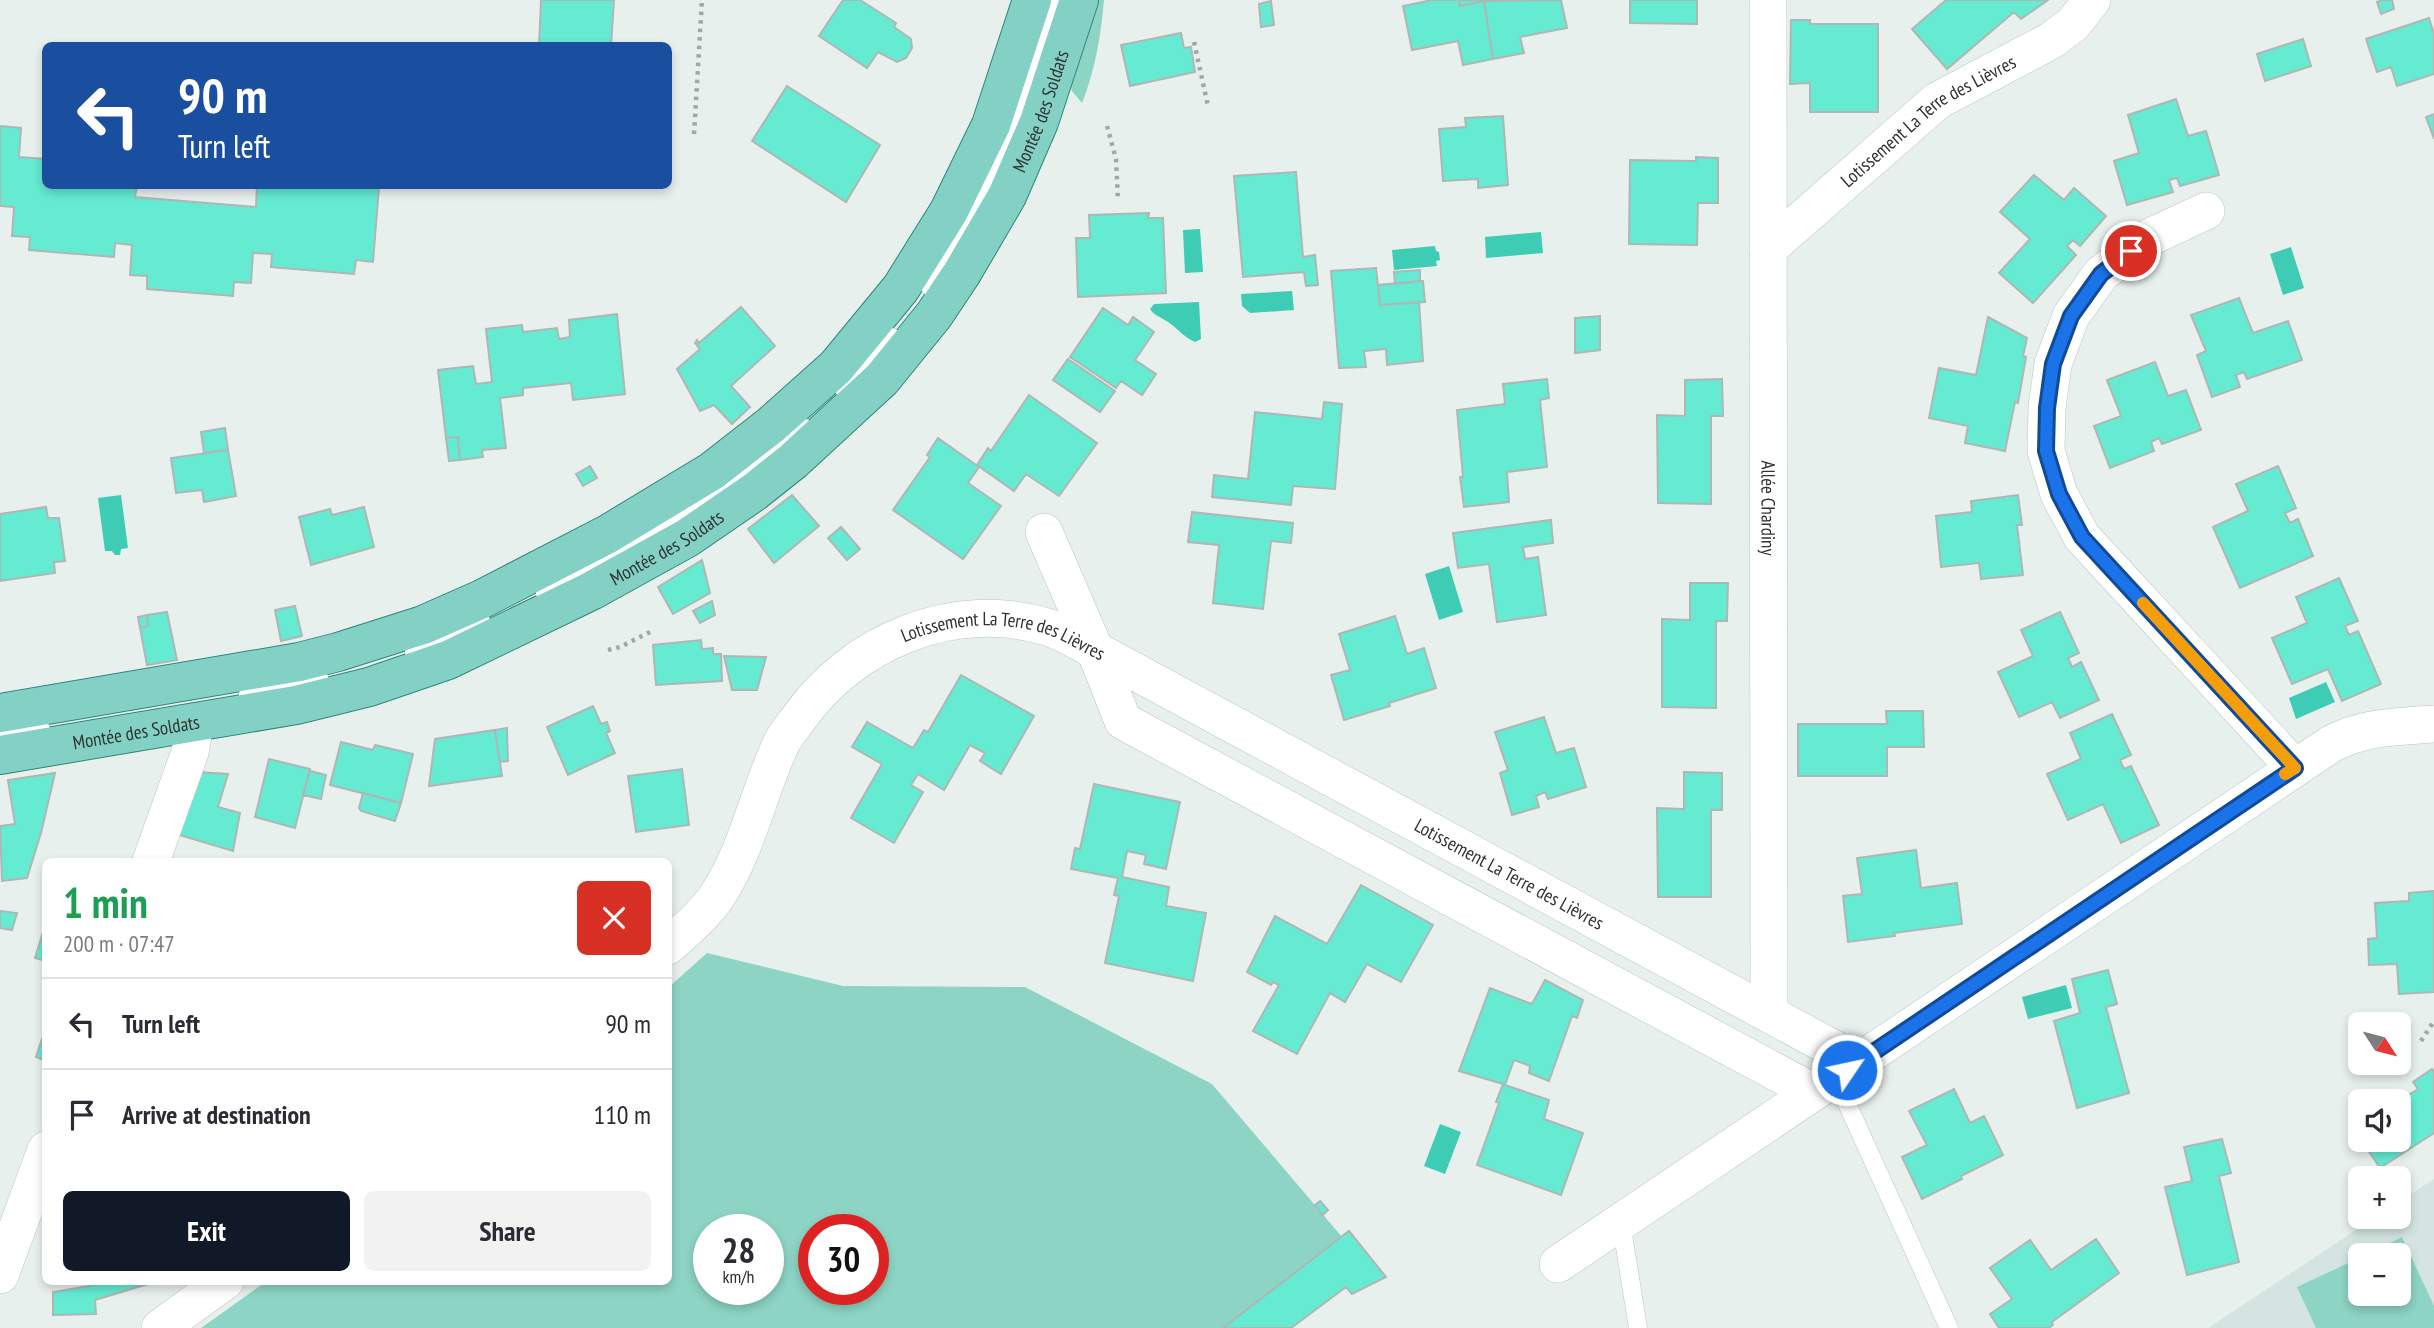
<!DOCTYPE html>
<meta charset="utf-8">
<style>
body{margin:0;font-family:"PT Sans Narrow",sans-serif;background:#f2f2f3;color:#2b2b33;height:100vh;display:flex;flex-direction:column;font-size:26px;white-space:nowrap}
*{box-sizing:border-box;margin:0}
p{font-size:23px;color:#7c7c81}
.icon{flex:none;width:38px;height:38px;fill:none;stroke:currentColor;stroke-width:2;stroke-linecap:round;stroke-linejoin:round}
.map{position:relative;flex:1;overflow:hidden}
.drawer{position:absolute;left:42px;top:858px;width:630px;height:427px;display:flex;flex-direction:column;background:#fff;border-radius:10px;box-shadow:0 4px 10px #0003}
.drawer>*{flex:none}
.top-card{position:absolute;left:42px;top:42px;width:630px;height:147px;border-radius:10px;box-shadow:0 4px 10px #0003;background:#1a4fa0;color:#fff;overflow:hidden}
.needle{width:46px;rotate:126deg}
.fabs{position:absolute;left:2348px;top:1012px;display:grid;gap:14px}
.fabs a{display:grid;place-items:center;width:63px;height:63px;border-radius:10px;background:#fff;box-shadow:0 4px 10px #0003;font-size:35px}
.speed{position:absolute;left:693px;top:1214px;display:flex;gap:14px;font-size:35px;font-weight:700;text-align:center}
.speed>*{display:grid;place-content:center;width:91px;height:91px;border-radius:50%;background:#fff;box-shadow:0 4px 10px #0003;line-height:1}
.speed small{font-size:18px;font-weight:400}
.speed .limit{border:10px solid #d22;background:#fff;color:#111}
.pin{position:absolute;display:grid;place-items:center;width:60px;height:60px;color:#fff;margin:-30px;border:4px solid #fff;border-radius:50%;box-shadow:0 2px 7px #0007}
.me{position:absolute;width:77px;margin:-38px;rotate:56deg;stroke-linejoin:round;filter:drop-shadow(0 0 5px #0008)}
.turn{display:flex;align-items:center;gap:24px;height:147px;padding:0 21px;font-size:32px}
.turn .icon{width:91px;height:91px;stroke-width:2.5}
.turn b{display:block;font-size:49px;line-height:60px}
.round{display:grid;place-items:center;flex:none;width:74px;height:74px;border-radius:10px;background:#f2f2f3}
.headline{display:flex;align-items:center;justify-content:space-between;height:119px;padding:0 21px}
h1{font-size:42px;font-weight:700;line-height:52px;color:#1e9e55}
.cta{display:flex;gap:14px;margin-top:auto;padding:14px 21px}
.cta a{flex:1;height:80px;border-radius:10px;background:#111827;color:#fff;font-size:28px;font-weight:700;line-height:80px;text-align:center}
.cta a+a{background:#f2f2f3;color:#2b2b33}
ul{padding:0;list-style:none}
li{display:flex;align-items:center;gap:21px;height:91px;padding:0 21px;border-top:2px solid #e1e1e2}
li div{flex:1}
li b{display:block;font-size:26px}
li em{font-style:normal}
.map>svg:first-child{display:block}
</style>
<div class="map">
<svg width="2434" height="1328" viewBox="0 0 2434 1328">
<rect width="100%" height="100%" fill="#e8f0ee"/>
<path fill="#d4e5e1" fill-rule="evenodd" d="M2434 1179V1328H2208L2377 1216H2399V1202ZM2361 1255H2399V1293H2361Z"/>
<path fill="#8dd4c4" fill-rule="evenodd" d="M1092 0H1104C1101 35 1095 71 1082 103L1072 91 1069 80Z
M707 953 843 986 1025 987 1212 1084 1342 1237 1223 1328H201L267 1281H668L669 987ZM709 1230H768V1290H709ZM814 1230H873V1290H814Z
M2402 1237 2434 1306V1328H2316L2297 1287 2361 1257V1293H2399V1255H2365Z"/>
<path fill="#3eccb4" d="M1200 229 1203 272 1185 273 1183 230Z
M1541 232 1543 253 1486 258 1485 237Z
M1435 246 1436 251 1439 252 1440 260 1436 261 1437 266 1394 270 1392 250Z
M2291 247 2304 288 2283 295 2270 254Z
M1292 291 1294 310 1250 313 1242 306 1241 294Z
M1199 302 1201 339 1195 342C1184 338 1175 325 1163 319 1157 315 1154 315 1150 309L1154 304Z
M121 495 128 548 121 549 120 555H115L112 551H105L98 498Z
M1449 566 1463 612 1439 620 1425 574Z
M2326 682 2335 702 2296 719 2289 698Z
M2066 985 2072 1008 2028 1019 2022 997Z
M1440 1124 1461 1132 1445 1174 1424 1166Z"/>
<path fill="#64ebd2" stroke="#afb7b5" stroke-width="2" d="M541 0H614L611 46H539Z
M843 0H860L896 23 894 27 911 39 912 48 906 58 897 62 878 52 867 68 819 36Z
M1432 0H1459L1460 6 1484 1 1493 59 1463 65 1458 41 1412 50 1403 6Z
M1459 0H1483L1484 1 1460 6Z
M1561 0 1567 28 1520 37 1524 53 1493 59 1484 1Z
M1630 0H1697V24L1630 23Z
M1946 0H2048L2021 19 2014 12 1947 69 1912 29Z
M2383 0H2392L2394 9 2381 14 2377 2Z
M1271 1 1274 25 1261 27 1259 4Z
M2429 18 2434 34V74L2397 86 2391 67 2377 72 2366 39Z
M1791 20H1810V24H1878V112H1810V83L1790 84Z
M1181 33 1184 48 1191 47 1195 72 1130 86 1121 45Z
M2303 39 2311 66 2265 81 2257 54Z
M787 86 880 145 846 202 752 141Z
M2176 99 2188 136 2206 131 2219 175 2180 186 2177 178 2169 180 2173 192 2127 205 2114 161 2139 153 2128 115Z
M2434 114V139L2426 117Z
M1503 116 1508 185 1478 188V179L1443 181 1439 129 1466 127 1465 118Z
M0 126 21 128 19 157 46 159V186H137L135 197 256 207 257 186 379 187 373 262 356 260 354 274 271 267 272 254 253 253 251 283 234 282 233 296 147 289V276L130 275 132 245 115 243 114 257 29 250 30 237 12 236 14 207 0 206Z
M1696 157 1718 158V203H1698L1697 245 1629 244 1630 160 1696 161Z
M1296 172 1303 257 1315 255 1318 285 1306 286 1304 272 1243 277 1234 176Z
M2034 175 2064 200 2074 188 2106 216 2080 246 2073 240 2067 246 2076 255 2033 303 1999 273 2030 239 2000 212Z
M1149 213 1148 218H1163L1166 293 1078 297 1076 238H1090L1089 215Z
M1376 268 1380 305 1419 302 1423 361 1387 365 1386 349 1364 351 1366 367 1339 368 1331 271Z
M1420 270V281L1395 284 1394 272Z
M1420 281H1423L1425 302 1380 305 1378 285Z
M2239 298 2253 333 2288 321 2302 360 2247 379 2244 372 2236 375 2240 387 2212 397 2197 355 2206 351 2191 315Z
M741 307 775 346 731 386 750 407 732 424 714 405 700 411 677 369 700 349 695 343 697 340 699 343Z
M1103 308 1128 325 1133 317 1154 332 1135 360 1156 374 1142 395 1121 381 1116 388 1070 357Z
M617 314 625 394 573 400 571 383 523 388V395L500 398 506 448 482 450 483 457 460 460 458 437 446 438 438 370 473 366 476 384 492 382 486 329 522 325 523 332 557 328 559 339 570 337 569 320Z
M1600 316V350L1575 353V318Z
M1988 317 2027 338 2023 356 2026 357 2018 403 2015 402 2005 451 1965 443 1968 426 1929 418 1939 368 1976 375Z
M1068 359 1115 391 1100 412 1053 380Z
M2155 362 2168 396 2186 390 2201 430 2162 444 2159 438 2151 442 2154 451 2110 468 2094 426 2121 416 2107 380Z
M1547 379 1549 398 1540 400 1547 467 1507 472 1509 502 1464 507 1460 477H1463L1457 410 1505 404 1503 384Z
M1722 379 1723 416H1711V504L1658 503 1657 415 1685 416V380Z
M1029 395 1097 443 1059 496 1026 474 1014 491 977 465 988 448 991 451Z
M1324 402 1342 404 1335 489 1293 486 1291 505 1212 497 1214 475 1248 479 1255 412 1322 419Z
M225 428 228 450 204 453 201 432Z
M458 437 460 460 449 461 446 438Z
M938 438 979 467 968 483 1001 506 963 559 893 510 930 457 927 455Z
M228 450 236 496 204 502 202 490 176 493 171 458Z
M590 466 597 478 583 486 576 474Z
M2278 466 2296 508 2285 513 2290 523 2298 519 2313 556 2240 588 2213 527 2248 511 2236 484Z
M792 495 819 526 774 563 748 529Z
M2018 495 2022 525H2017L2023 575 1981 579 1979 563 1941 567 1936 516 1972 512 1971 501Z
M46 507 48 518H59L65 561 54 562 55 573 0 581V514Z
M364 507 374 547 311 565 299 517 330 509 332 515Z
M1192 512 1293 523 1291 543 1271 541 1263 609 1213 603 1219 545 1188 542Z
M1551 520 1553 543 1523 547 1525 559 1538 557 1546 615 1497 622 1489 564 1458 568 1453 533Z
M841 527 860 549 847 560 828 538Z
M702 560 710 593 673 614 658 587Z
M2339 578 2358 621 2345 626 2349 635 2358 631 2381 684 2342 701 2328 669 2292 684 2272 638 2307 623 2296 597Z
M1690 583H1728L1727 621H1716V708L1662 707V619L1690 620Z
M712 601 715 615 700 623 693 611Z
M295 606 302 636 281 641 275 610Z
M167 612 177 660 147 665 140 628 148 626 147 615Z
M2060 612 2079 653 2068 658 2072 667 2081 662 2099 700 2060 718 2052 702 2019 717 1998 672 2033 656 2021 630Z
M147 615 148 626 140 628 138 617Z
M1395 616 1407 654 1424 648 1436 688 1389 703 1390 706 1344 720 1331 675 1350 670 1339 634Z
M701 640 702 649 713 648V654H721L722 681 656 685 653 645Z
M724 656 766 657 757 690H732Z
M961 675 1034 716 1001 774 980 761 985 753 970 745 944 790 918 774 911 785 923 792 894 843 851 818 882 764 852 747 867 722 913 748 924 730 928 732Z
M593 706 601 724 607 722 610 731 606 733 615 753 568 775 547 727Z
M1886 711H1923L1924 747H1887V776H1798V724H1887Z
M2112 714 2131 755 2120 760 2124 769 2131 766 2159 825 2121 843 2103 804 2068 820 2047 774 2081 759 2070 733Z
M1544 717 1556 753 1574 748 1586 787 1548 799 1545 792 1536 796 1539 807 1512 815 1500 773 1508 770 1495 732Z
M507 728 508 761 500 762 495 730Z
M495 730 502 776 429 786 435 739Z
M341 742 373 750 375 745 413 754 401 803 330 785Z
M269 759 310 769 295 828 255 817Z
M682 769 689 825 636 832 628 776Z
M310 771 326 775 321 799 303 795Z
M197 772 228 774 218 807 240 813 233 851 173 833Z
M1684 772 1722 773V810H1711V897H1658L1657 808 1684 809Z
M55 773 41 833 27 878 2 881 0 826 15 824 8 780Z
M1094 784 1180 802 1166 869 1144 864 1146 855 1127 851 1122 877 1169 887 1166 906 1206 913 1193 981 1105 963 1119 896 1114 895 1118 878 1071 869 1075 848 1080 849Z
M363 793 401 803 395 821 361 811 359 808Z
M1916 850 1921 888 1957 883 1962 924 1894 933 1895 936 1848 942 1843 896 1862 894 1857 858Z
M1361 885 1433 925 1401 982 1367 964 1345 1002 1330 993 1297 1054 1253 1031 1279 985 1273 982 1271 985 1247 972 1275 916 1327 944Z
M2434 891V992L2399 994 2397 964 2369 965 2368 939 2377 938 2375 903 2409 901V893Z
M0 911 17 913 12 930 0 928Z
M46 922V961L35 958Z
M2108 970 2117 1004 2106 1007 2129 1093 2077 1108 2054 1021 2080 1013 2072 979Z
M1545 980 1583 1000 1577 1018 1572 1016 1549 1081 1529 1073 1530 1066 1514 1060 1505 1085 1549 1100 1544 1119 1583 1133 1561 1195 1477 1165 1499 1103 1496 1102 1503 1084 1459 1071 1490 988 1532 1004Z
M42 1039 46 1040V1061L36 1057Z
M2432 1069 2434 1072V1133L2380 1168 2355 1131 2361 1127V1139H2399V1101L2418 1089 2413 1082Z
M1954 1089 1970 1123 1984 1116 2003 1155 1961 1176 1962 1179 1922 1199 1902 1157 1927 1145 1909 1111Z
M2222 1139 2231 1173 2219 1176 2239 1262 2187 1275 2165 1187 2192 1181 2184 1147Z
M1320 1201 1328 1210 1323 1215 1315 1205Z
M1349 1231 1386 1277 1352 1294 1346 1287 1291 1328H1223Z
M2096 1239 2119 1273 2052 1322 2053 1325 2049 1328H1999L1990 1314 2012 1299 1990 1268 2030 1240 2051 1270Z
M88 1281H158L95 1300 96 1314 53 1315V1292L89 1286Z"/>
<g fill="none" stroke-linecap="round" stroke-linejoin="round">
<defs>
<path id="lane" d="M930 287C990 198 1024 102 1056 0
M844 389 891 337
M545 593C637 547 725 495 803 427
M414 652 482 623
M248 694 320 680
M0 735 41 729
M1835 1077 1949 1328
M1621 1222 1638 1328"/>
<g id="street">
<path id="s1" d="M1768 0 1769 1013"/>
<path d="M2206 211 2146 239 2101 274 2071 316 2053 364 2047 408 2046 451 2059 494 2082 537 2295 768"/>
<path id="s2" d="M1768 249 1937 101 2052 40 2073 24 2092 0"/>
<path d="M1044 532 1095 650 1123 721 1813 1092"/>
<path d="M151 861 190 752 195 723"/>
<path id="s3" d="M668 946C685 931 704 915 717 896 747 851 758 793 781 744 785 735 793 726 799 718 853 641 955 599 1047 627 1064 632 1080 643 1095 650L1858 1062"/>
<path d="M1558 1264 2331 744C2365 726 2397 727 2434 724"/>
<path d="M0 1275 46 1150"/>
<path d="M160 1328 225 1281"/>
</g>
<g id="primary">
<path d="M0 713 299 662 338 652 423 625 482 599 608 534 712 471 771 425 836 367 901 288 949 211 991 125 1032 0"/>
<path id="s4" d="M0 755 296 705 369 687 448 660 591 591 687 538 754 492 793 461 882 379 934 315 962 273 1007 196 1039 122 1079 0"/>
</g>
</defs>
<use href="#lane" stroke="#bcc4c2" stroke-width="19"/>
<use href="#street" stroke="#bcc4c2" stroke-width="38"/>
<use href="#primary" stroke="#2f8678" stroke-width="40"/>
<path stroke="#a1a7a6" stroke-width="4.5" stroke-dasharray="3.5 5" stroke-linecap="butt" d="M1194 42 1208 106
M1107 126 1116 159 1118 201
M694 134 702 0
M608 650 620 647 650 632
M2421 1041 2434 1021"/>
<use href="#lane" stroke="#fff" stroke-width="18"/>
<use href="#street" stroke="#fff" stroke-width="37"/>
<use href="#primary" stroke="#82d1c4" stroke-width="38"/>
</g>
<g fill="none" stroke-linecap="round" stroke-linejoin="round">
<defs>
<path id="route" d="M1847 1070 2295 768 2082 537 2059 494 2046 451 2047 408 2053 364 2071 316 2101 274 2131 251"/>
</defs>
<use href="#route" stroke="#114b97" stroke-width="18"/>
<use href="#route" stroke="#1a73e8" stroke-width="12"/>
<path stroke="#f59e0b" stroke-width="12" d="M2143 603 2295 768 2285 774"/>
</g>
<g text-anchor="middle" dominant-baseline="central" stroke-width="5" stroke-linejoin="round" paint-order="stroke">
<g font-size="19" fill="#303332" stroke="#fff">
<text stroke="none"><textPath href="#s4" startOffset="1293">Montée des Soldats</textPath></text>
<text stroke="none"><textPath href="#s2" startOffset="206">Lotissement La Terre des Lièvres</textPath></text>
<text stroke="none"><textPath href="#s1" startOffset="508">Allée Chardiny</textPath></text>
<text stroke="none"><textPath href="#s4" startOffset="705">Montée des Soldats</textPath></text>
<text stroke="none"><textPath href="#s3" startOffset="506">Lotissement La Terre des Lièvres</textPath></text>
<text stroke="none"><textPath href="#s4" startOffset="138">Montée des Soldats</textPath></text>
<text stroke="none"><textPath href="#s3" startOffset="1073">Lotissement La Terre des Lièvres</textPath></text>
</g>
</g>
</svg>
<div class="fabs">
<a><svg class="needle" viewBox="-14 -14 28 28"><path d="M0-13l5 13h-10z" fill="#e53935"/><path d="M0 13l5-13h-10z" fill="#7c7c81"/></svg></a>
<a><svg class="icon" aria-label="sound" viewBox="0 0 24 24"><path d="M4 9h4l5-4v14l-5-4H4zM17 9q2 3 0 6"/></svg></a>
<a>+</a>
<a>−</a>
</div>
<div class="speed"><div>28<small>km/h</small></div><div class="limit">30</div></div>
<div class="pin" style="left:2131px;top:251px;background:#d93025"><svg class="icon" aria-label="arrive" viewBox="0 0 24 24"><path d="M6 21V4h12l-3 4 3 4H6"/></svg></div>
<svg class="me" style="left:1847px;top:1070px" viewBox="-20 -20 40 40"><circle r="17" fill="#1a73e8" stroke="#fff" stroke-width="3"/><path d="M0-11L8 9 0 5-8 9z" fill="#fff"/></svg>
<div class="top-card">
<div class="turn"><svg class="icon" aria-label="left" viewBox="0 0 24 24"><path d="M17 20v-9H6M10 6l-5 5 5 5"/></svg><div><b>90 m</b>Turn left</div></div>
</div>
<section class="drawer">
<div class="headline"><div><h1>1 min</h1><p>200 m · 07:47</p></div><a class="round" style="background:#d93025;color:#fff"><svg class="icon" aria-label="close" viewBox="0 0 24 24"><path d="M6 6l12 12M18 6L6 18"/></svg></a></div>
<ul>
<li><svg class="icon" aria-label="left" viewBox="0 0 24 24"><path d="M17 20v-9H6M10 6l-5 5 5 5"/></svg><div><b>Turn left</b></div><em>90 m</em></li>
<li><svg class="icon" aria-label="arrive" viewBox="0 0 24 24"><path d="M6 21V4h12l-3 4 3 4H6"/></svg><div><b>Arrive at destination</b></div><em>110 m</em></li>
</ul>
<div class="cta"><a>Exit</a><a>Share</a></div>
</section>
</div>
